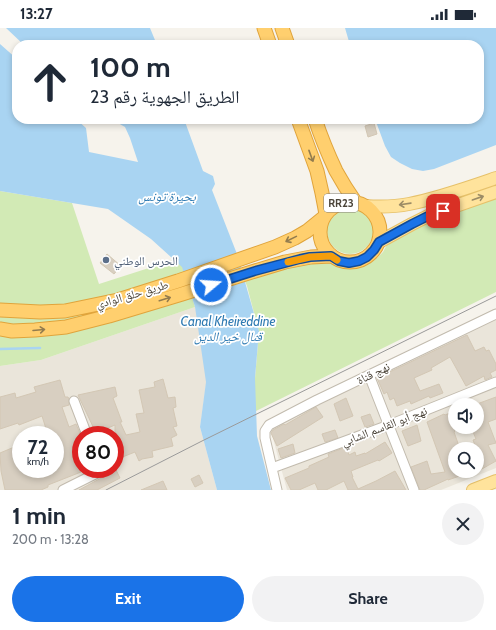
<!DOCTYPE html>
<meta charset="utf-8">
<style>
body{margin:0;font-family:Cabin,"Noto Naskh Arabic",sans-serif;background:#f2f2f3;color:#1f2937;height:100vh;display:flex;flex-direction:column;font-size:15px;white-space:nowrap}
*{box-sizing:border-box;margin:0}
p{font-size:13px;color:#747a83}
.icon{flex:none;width:22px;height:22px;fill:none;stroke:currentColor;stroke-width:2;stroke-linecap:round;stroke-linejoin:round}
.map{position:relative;height:462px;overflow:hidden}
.side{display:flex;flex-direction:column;background:#fff;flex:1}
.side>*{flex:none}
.hud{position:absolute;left:12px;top:12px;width:472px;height:84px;border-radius:16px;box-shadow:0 2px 6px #0003;background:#fff;color:#1f2937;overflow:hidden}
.fabs{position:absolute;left:448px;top:370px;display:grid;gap:8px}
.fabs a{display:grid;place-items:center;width:36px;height:36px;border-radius:50%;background:#fff;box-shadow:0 2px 6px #0003;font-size:20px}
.speed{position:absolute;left:12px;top:398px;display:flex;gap:8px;font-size:20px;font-weight:700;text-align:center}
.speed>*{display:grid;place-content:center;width:52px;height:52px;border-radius:50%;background:#fff;box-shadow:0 2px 6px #0003;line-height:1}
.speed small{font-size:10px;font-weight:400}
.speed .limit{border:6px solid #d22;background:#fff;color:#111}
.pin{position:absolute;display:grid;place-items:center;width:34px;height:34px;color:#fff;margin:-17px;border-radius:8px;box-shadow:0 2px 6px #0006}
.me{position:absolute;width:44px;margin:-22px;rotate:72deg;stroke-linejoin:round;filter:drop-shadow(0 0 3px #0008)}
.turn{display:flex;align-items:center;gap:14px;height:84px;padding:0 12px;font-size:18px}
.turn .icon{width:52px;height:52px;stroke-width:2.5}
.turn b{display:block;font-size:28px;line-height:34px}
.round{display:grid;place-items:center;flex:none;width:42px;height:42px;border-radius:21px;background:#f2f2f3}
.head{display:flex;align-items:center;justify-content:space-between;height:68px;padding:0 12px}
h1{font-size:24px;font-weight:800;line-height:30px}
.primary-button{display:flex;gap:8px;margin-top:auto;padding:8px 12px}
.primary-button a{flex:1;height:46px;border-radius:24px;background:#1a73e8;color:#fff;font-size:16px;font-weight:800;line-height:46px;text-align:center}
.primary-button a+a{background:#f2f2f3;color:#1f2937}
.status{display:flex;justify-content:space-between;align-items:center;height:28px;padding:0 20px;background:#fff;direction:ltr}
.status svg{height:11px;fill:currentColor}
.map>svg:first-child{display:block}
</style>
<div class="status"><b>13:27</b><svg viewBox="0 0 49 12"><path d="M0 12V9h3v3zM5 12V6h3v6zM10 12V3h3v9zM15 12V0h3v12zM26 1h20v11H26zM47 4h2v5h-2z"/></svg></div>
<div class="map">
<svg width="496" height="462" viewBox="0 0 496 462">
<rect width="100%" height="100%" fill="#f6f3ec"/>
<path fill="#eae5da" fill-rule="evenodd" d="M195 279 210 329 200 399 217 462H0V338L41 332ZM21 407H55V441H21ZM81 407H115V441H81Z
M496 280V440L441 462H287L268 392ZM455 377H477V399H455ZM455 421H477V443H455Z"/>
<path fill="#d2eab5" d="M0 163 72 175 99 256 180 230 195 279 41 332 0 338Z
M496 170V264L252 385 259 304 247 258 244 251 276 241 329 233 338 238 351 240 363 237 377 230 383 224 389 213 416 195Z
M327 203a23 23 0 1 1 46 0a23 23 0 1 1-46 0Z"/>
<path fill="#a9d4f2" d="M6 0H150L157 17H24Z
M345 0H496V117L434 141 423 143 412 141 400 135 391 129 385 118 375 91H479V17H350Z
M0 16 17 31V91H76L86 100 89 124 138 134 130 110 125 99 111 91H184L203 143 213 148 215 156 212 162 237 226 259 303 255 350 257 408 271 462H217L200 399 206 354 195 279 182 239 151 211 108 181 0 163Z"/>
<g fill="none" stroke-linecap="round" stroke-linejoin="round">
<path stroke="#a9d4f2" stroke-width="2.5" d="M0 321 40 320"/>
</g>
<path fill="#d8cfc1" stroke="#d3c7b4" d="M374 95 377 106 368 109 365 98Z
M107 226 121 238 114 246 100 235Z
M467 307 475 323 484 319 486 323 489 322 496 336V342L490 345 492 349 485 352 484 348 466 358 450 329 431 340 432 342 414 350 420 363 439 356 443 365 430 370 429 368 411 376 410 373 397 378 394 370 390 372 387 364 384 366 377 350Z
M163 351 168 370 175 369 176 379 173 380 177 398 173 399 177 407 171 410 173 418 152 423 153 429 142 431 139 433 135 424 115 432V397L96 405 78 367 115 359 117 368 113 370 122 394H120L126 407 140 404 136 386 144 385 139 362 155 359 154 354Z
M60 352 65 369H68L69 371V377L62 379 69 399 76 396 81 408V415L78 416 81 422V444L48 457V459L41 462H5L1 443 0 425 19 417 21 422V441H29L32 449 52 441H55V407H48L42 388 19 397 18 395 0 401V369L15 365 16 370 36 364 34 359Z
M496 369V391L488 394 496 415 488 417 496 433 480 442 477 436V433L480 431 473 412 476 411 471 399H477V376Z
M346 370 353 388 340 393 334 376Z
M316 379 323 389 277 418 271 405 273 402 284 396 285 397Z
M455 383V403L454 404 460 421H455V443L471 444 448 452V451L424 462H420L411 439 427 433 431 446 445 444 427 394 444 386 445 387Z
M370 386 374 396 365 399 361 389Z
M417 397 421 413 408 418 402 403Z
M335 402 338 410 325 414 322 406Z
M385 414 392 425 379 433 378 432 351 443 353 449H352L358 461 376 453 395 443 406 462H348L344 453 326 462H318L315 455 299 462H291L285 450 309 440V438L329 429 328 426 346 419 349 427 355 424 356 428 365 425V426Z
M293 416 295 425 281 430 278 421Z
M116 442 120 450 97 462H79Z
M199 447 203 455 195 459 191 451Z
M163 453 167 462H141Z"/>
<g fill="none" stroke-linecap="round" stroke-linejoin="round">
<defs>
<path id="minor" d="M369 347 414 462
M74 373 87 407
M272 440 389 397 496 354
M63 462 97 445 99 443 100 441
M277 462 265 410V403L269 397 317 372 496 286"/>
<path id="major" d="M365 178C380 179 394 179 409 176 439 170 467 160 496 150
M379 214 412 196 430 187 496 164
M473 462 496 453"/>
<path id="highway" d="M264 0 270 17
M282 0 288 17
M298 91 317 143 322 165 326 186
M315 91C321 109 328 126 336 143 342 154 349 165 356 175
M320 204a30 30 0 1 1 60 0a30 30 0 1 1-60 0Z
M0 282 40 284 65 283 118 272 178 253 275 219 295 210 307 203 323 190
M0 301 12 303 35 302 66 299 109 288 182 266 255 243 285 234 311 229 331 228"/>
</defs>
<use href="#minor" stroke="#c2bbae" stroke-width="11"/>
<use href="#major" stroke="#e6c16a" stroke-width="14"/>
<use href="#highway" stroke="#e0a43c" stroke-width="15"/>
<use href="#minor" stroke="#fff" stroke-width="9"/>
<use href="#major" stroke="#ffe39c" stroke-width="12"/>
<use href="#highway" stroke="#ffcf6e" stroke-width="13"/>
<path stroke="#9a9a9a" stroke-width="1" d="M106 462 202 413 496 268"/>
</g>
<defs><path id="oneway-shaft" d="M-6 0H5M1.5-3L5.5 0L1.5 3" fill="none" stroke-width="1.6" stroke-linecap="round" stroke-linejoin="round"/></defs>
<g stroke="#937c4e">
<use href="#oneway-shaft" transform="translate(311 128) rotate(70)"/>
<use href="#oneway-shaft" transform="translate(291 211) rotate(154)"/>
<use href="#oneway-shaft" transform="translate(165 271) rotate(-17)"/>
<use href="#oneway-shaft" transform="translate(39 302) rotate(-5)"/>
</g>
<g stroke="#9c8c66">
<use href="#oneway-shaft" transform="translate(478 170) rotate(-19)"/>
<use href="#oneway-shaft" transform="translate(405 176) rotate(172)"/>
</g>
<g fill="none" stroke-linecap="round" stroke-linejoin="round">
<defs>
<path id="route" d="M211 257 255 243 300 231 310 229 331 228 339 233 349 235 359 233 367 229 374 222 379 214 412 196 430 187 443 183"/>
</defs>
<use href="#route" stroke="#114b97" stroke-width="10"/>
<use href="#route" stroke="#1a73e8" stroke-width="7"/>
<path stroke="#f59e0b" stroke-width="7" d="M288 234 310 229 331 228 337 232"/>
</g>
<circle fill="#5c6f8a" stroke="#fff" stroke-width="1.5" cx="106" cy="232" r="4"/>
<g text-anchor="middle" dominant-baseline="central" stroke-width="3.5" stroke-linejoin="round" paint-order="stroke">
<rect fill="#fff" stroke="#817c74" stroke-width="1" x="324" y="166" width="34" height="18" rx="3"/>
<g font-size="11" font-weight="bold" fill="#4b4439">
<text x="341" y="175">RR23</text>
</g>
<g font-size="12" fill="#4e5e75" stroke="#fff" text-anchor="start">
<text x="114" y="232">الحرس الوطني</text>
</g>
<g font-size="12" fill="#4b4439" stroke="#fff">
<text transform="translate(132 266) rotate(-16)">طريق حلق الوادي</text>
<text transform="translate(373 345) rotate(-26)">نهج قناة</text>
<text transform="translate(384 398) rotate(-21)">نهج أبو القاسم الشابي</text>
</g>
<g font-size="13" font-style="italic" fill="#2e7ab2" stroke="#fff">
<text x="167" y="168">بحيرة تونس</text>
<text x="228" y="293">Canal Kheireddine<tspan x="228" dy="15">قنال خير الدين</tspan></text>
</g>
</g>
</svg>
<div class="fabs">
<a><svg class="icon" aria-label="sound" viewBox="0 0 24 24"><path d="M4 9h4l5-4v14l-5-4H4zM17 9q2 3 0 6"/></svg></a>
<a><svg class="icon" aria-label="search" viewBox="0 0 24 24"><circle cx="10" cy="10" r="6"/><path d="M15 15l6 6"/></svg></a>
</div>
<div class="speed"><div>72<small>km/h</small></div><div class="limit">80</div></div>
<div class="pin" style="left:443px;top:183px;background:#d93025"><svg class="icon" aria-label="arrive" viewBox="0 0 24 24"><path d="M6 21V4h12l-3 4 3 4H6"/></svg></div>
<svg class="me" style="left:211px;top:257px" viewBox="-20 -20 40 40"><circle r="17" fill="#1a73e8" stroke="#fff" stroke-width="3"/><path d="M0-11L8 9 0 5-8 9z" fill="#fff"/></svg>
<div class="hud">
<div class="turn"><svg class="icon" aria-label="ahead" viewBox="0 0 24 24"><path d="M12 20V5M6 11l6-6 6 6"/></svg><div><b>100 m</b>الطريق الجهوية رقم 23</div></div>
</div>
</div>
<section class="side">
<div class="head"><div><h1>1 min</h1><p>200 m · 13:28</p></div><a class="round"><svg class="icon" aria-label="close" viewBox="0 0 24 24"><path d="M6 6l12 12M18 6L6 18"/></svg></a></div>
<div class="primary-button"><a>Exit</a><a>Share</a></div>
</section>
